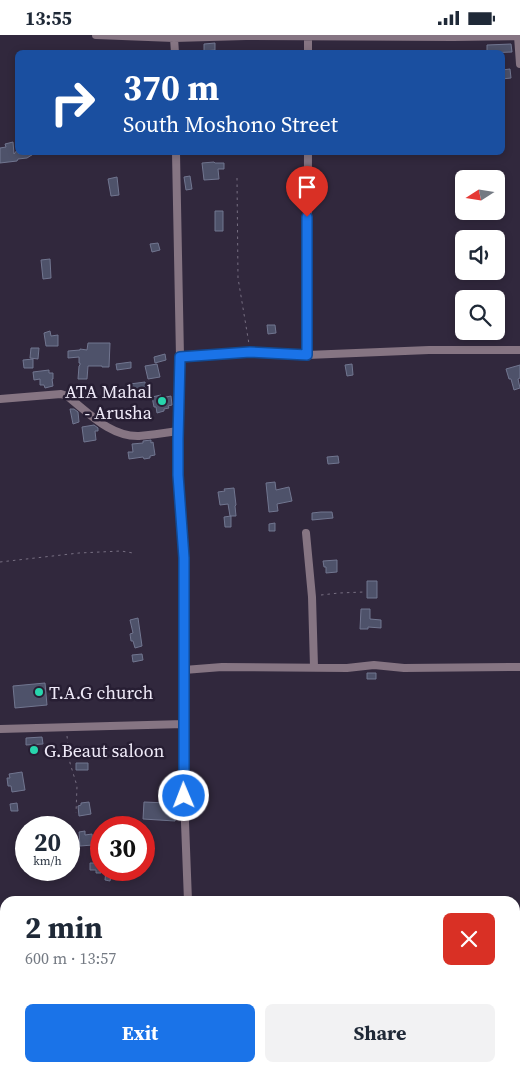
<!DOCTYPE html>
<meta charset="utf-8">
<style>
body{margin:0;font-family:"Source Serif 4",serif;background:#f2f2f3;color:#1f2937;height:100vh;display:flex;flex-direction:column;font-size:19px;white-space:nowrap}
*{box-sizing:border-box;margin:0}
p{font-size:16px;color:#747a83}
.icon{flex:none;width:28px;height:28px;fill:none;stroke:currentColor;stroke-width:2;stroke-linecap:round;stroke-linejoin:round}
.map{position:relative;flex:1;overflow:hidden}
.side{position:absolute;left:0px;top:861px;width:520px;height:176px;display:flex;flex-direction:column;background:#fff;border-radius:15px 15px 0 0;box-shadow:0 2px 8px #0003}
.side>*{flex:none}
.hud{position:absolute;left:15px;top:15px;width:490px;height:105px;border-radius:8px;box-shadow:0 2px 8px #0003;background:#1a4fa0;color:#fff;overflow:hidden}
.needle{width:32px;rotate:258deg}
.tools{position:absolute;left:455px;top:135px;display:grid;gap:10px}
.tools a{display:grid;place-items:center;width:50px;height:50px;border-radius:8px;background:#fff;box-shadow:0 2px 8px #0003;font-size:25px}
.speed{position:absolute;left:15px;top:781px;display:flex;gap:10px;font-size:25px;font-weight:700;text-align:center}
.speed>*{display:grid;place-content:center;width:65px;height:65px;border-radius:50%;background:#fff;box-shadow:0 2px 8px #0003;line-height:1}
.speed small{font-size:12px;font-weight:400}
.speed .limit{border:8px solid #d22;background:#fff;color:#111}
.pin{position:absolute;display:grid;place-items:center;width:42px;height:42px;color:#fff;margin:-51px -21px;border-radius:50% 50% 50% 0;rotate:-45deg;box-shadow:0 0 5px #0007}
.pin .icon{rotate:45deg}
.me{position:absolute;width:55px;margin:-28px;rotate:359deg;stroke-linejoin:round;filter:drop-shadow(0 0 4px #0008)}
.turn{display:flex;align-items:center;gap:18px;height:105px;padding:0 25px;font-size:22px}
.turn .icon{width:65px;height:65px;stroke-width:2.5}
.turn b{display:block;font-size:35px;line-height:42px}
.round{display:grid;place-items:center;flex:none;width:52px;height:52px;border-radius:8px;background:#f2f2f3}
.head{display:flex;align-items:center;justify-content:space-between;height:85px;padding:0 25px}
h1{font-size:30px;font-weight:700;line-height:38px}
.cta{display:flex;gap:10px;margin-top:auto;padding:10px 25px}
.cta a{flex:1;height:58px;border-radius:8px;background:#1a73e8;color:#fff;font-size:20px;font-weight:700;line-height:58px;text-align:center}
.cta a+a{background:#f2f2f3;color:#1f2937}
.status{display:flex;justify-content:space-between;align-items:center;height:35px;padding:0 25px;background:#fff;direction:ltr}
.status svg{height:14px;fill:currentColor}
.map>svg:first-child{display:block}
</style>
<div class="status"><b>13:55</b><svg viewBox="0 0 49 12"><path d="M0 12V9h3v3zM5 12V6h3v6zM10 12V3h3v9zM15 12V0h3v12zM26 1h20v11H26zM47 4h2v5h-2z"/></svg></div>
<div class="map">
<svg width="520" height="1037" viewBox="0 0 520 1037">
<rect width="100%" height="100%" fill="#31283d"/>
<path fill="#4e526a" stroke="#717690" d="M215 8V15L204 16V9Z
M511 9 512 17 487 18V10Z
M510 34 511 43 502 44V35Z
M13 107 14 119 18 114V118H35L27 123 18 124 17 126 0 128V113L6 112 5 109Z
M214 127 215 128H224V134H218L219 144 204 145 202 128Z
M190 141 192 154 186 155 184 142Z
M117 142 119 160 111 161 108 144Z
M215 176H223V196H215Z
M158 208 160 215 152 217 150 209Z
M50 224 51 243 43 244 41 225Z
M267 290H275L276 298 268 299Z
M50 296 51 301 58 300V311H46L44 298Z
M88 308H110L109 332H102V331H88L87 344H78L79 331 80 330V328H79V322L68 323V316L80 315V314L87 315Z
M31 313H39L38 324 30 323Z
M165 319 166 325 155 328 154 322Z
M33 324V333H24L23 325Z
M131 327V333L117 335 116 329Z
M157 329 160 342 148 344 145 331Z
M352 329 353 340 347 341 345 330Z
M520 330V343L518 344 520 353 514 355 511 344H509L506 334Z
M49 335V338H53V344H52L53 351 45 353 44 350H40V344L34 345 33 337Z
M145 347 147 358 131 359 130 349Z
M161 360V363L171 361 172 370 168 371 169 373 164 374V376L157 378 156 372H154L152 362Z
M70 374H74L78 377 79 387 73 389Z
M94 390 98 393V396H95L96 405 84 407 82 392Z
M151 405V408L153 407 155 420 150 421V423L144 424 143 422 129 424 128 417H133L132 409 143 408V406Z
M338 421 339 428 328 429 327 422Z
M275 447 276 455 289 452 292 466 277 469 278 476 269 477 266 448Z
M234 453 236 470 235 471 236 481H230L228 469 220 470 218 457 225 456 224 454Z
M321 477H332L333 483 312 485V478Z
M231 481V492H225L224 482Z
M275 488V496H269V489Z
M337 525V537L326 538V532H324L323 526Z
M367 546H377V563H367Z
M361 574H370V584L381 585V593L368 592V594H360Z
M138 583 142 611 135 613 133 606H131L130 599 133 598 130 585Z
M142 619 143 625 133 627 132 620Z
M367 638H376V644H367Z
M45 648 47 670 15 673 13 651Z
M42 702 43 709 26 710V703Z
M76 728H88V735H76Z
M22 737 25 755 12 757 11 751H8L7 743H10L9 739Z
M89 767 91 779 79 781 78 771 81 770V768Z
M144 767 168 768V771L176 772 175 786 143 784Z
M17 768 18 776H11L10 769Z
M85 796V800L92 799 93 810 80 811 79 797Z
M101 810V838H96V835H90V828H96L95 811Z
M152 813V820L144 821V814Z
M106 835H112L110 846 105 845Z"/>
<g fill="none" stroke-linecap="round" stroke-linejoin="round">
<path stroke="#776f82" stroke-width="1" stroke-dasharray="2.5 4" stroke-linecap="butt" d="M237 143 238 243 249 309
M0 527 79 518 121 516 133 518
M321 560 339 558 364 557
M67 701 70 728 77 751 76 778"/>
<path stroke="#867583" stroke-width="8" d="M96 0 174 3 246 1 453 2 520 1
M518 1 520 29
M174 3 175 18
M308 18V2
M176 118 180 322 177 404 178 440 184 523V761L188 866
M307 320 308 118
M180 322 250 317 307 320 429 315H520
M0 364 61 359 67 361C88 377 110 402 139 401 152 400 165 398 178 396
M306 498 312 562 314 632
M184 635 222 632 347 633 374 630 404 633 520 632
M0 694 184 689
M515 937H520
M0 994 5 997
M61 1032 68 1037
M142 1032 168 1035 192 1032
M466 1032 467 1037
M122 1037 128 1032"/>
</g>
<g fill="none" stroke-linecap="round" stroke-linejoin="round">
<defs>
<path id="route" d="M184 761V523L178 440V404L180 322 250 317 307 320V182"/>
</defs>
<use href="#route" stroke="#114b97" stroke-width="12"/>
<use href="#route" stroke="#1a73e8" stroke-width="9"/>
</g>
<g fill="#28d5ad" stroke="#271e33" stroke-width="2">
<circle cx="162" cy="366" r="5"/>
<circle cx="39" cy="657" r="5"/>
<circle cx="34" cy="715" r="5"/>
</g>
<g text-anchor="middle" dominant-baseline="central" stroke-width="5" stroke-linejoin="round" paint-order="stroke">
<g font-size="18" fill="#efeaf8" stroke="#271e33" text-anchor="start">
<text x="152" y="356" text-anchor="end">ATA Mahal<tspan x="152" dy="21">- Arusha</tspan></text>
<text x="49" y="657">T.A.G church</text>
<text x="44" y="715">G.Beaut saloon</text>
</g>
</g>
</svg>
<div class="tools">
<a><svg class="needle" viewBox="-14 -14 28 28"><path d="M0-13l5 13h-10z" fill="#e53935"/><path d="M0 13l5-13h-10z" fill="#747a83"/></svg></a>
<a><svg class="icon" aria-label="sound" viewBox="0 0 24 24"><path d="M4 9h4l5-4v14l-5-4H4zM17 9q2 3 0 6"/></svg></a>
<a><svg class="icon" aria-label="search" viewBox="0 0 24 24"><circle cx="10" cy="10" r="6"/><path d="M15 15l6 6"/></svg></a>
</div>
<div class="speed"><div>20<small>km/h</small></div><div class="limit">30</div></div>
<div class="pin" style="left:307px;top:182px;background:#d93025"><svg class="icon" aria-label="arrive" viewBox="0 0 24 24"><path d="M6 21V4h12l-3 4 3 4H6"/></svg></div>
<svg class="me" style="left:184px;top:761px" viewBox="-20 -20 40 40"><circle r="17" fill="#1a73e8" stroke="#fff" stroke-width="3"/><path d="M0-11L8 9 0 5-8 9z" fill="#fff"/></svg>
<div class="hud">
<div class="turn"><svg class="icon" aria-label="right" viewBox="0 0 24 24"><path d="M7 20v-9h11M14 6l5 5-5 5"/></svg><div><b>370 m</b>South Moshono Street</div></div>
</div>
<section class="side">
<div class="head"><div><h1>2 min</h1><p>600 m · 13:57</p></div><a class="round" style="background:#d93025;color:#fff"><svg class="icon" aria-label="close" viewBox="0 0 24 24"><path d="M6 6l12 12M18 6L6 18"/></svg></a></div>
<div class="cta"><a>Exit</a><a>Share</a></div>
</section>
</div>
